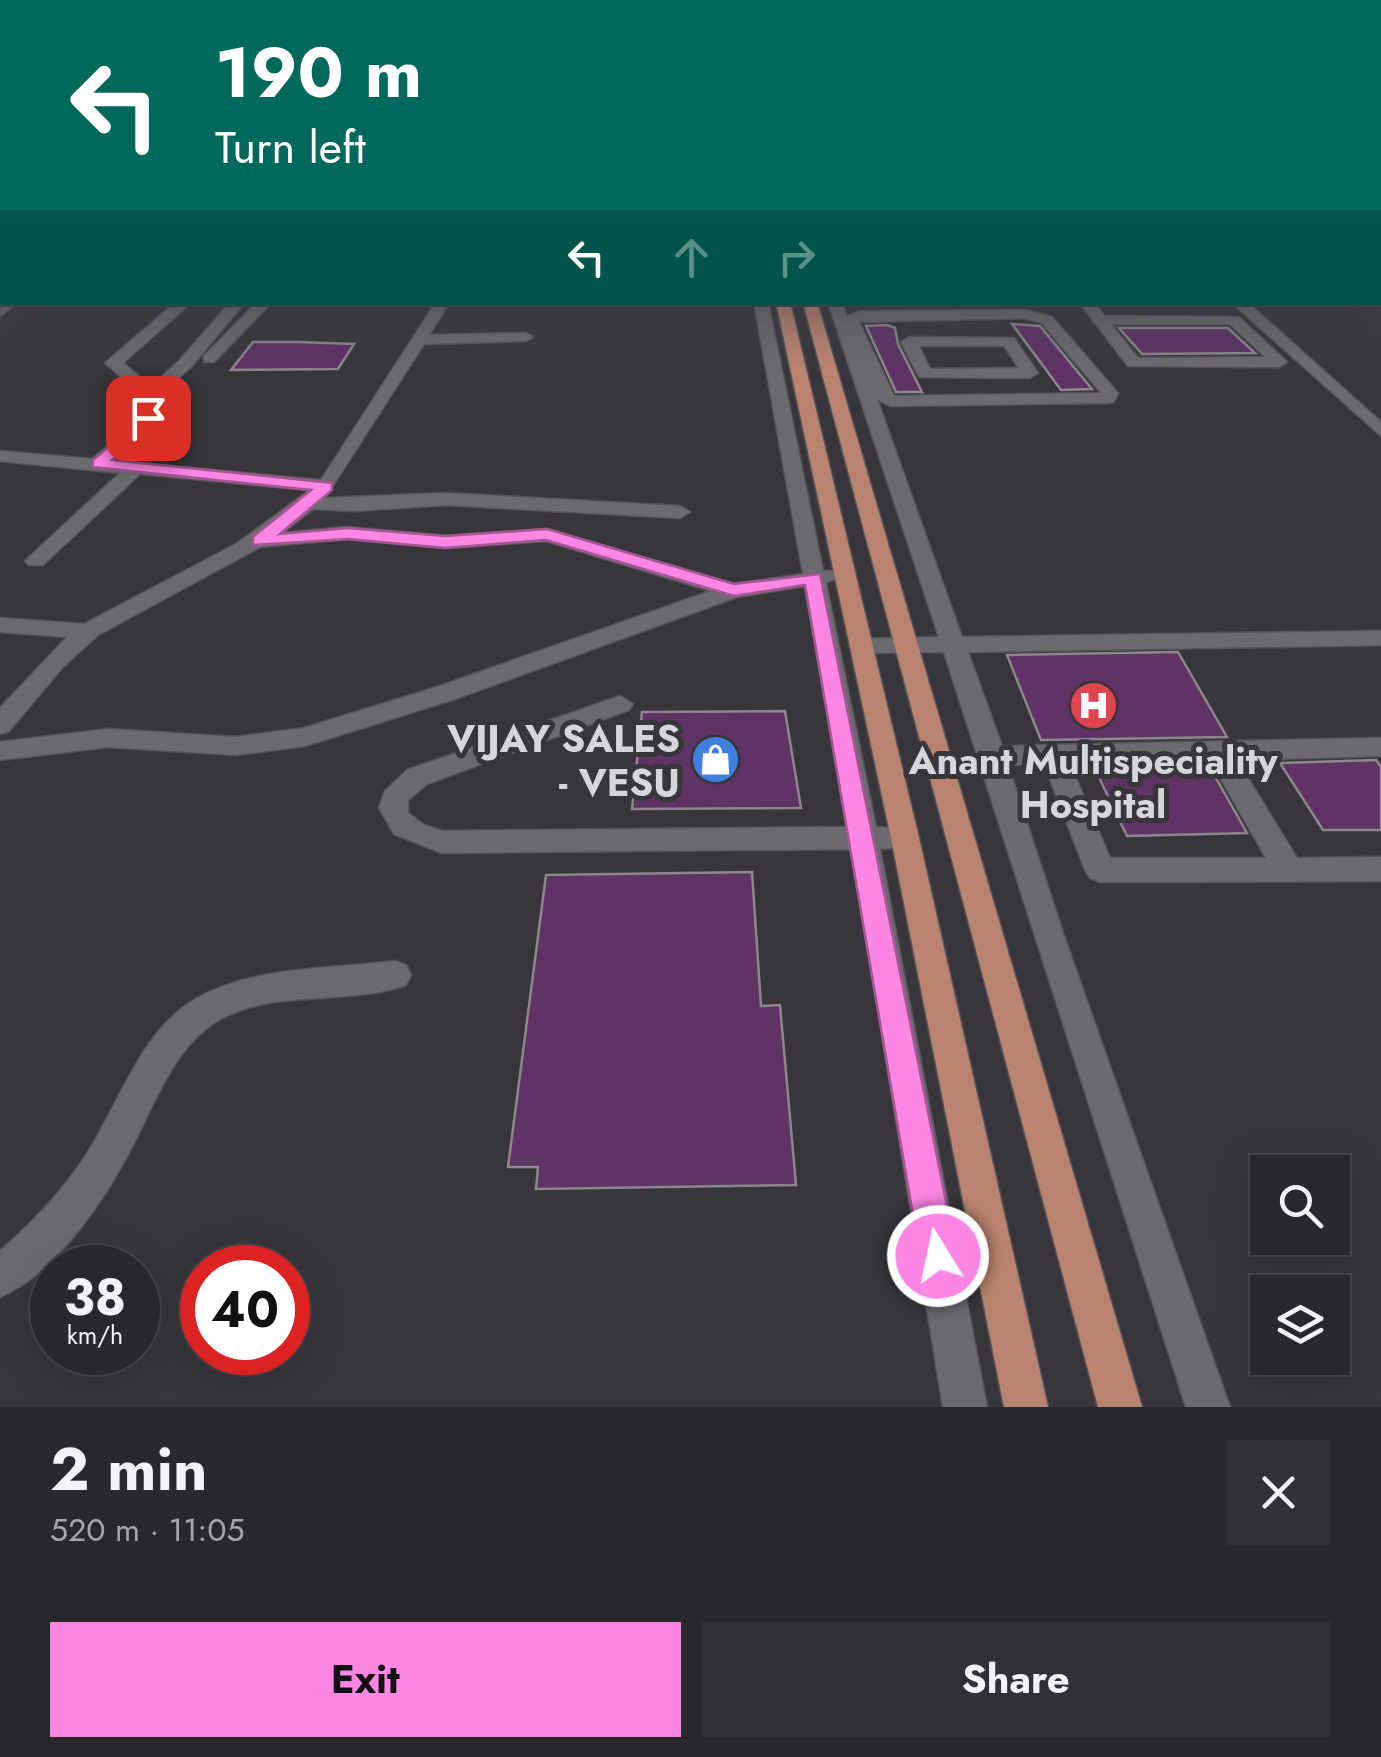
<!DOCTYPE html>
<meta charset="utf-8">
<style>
body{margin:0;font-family:Jost,sans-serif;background:#323034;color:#f1f3f6;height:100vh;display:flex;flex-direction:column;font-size:38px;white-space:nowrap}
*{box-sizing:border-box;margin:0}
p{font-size:32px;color:#a5a6a9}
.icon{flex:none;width:55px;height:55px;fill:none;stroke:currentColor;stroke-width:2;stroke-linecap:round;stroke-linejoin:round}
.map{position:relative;height:1407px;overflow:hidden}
.side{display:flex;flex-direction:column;background:#2a282c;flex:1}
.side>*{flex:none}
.guide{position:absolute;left:0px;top:0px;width:1382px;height:305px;box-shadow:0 10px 40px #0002,0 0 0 2px #464448;background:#00695c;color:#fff;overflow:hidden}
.controls{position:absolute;left:1250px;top:1155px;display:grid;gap:20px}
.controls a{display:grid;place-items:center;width:100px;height:100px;border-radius:0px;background:#2a282c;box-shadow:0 10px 40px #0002,0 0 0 2px #464448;font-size:50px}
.speed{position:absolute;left:30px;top:1245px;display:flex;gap:20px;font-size:50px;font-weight:700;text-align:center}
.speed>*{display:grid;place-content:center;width:130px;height:130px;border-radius:50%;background:#2a282c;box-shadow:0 10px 40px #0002,0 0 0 2px #464448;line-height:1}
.speed small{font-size:25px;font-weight:400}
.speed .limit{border:15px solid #d22;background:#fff;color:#111}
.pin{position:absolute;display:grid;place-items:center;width:85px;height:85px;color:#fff;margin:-42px;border-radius:20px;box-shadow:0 5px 15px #0006}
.me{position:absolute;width:110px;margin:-55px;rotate:350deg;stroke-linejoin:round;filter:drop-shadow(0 0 8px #0008)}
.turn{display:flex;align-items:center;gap:35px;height:210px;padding:0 50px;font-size:45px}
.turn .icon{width:130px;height:130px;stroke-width:2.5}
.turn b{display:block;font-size:70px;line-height:85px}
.lanes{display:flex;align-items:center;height:95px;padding:0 50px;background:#0003;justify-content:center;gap:50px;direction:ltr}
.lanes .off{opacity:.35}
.round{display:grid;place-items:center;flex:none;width:105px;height:105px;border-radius:0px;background:#323034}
.head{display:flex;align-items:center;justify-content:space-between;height:170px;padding:0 50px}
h1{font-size:60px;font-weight:700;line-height:75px}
.button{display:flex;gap:20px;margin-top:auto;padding:20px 50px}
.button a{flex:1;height:115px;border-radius:0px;background:#fc86e4;color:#111;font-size:40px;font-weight:700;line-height:115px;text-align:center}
.button a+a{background:#323034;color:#f1f3f6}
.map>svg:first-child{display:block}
</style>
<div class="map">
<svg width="1381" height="1407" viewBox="0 0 1381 1407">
<rect width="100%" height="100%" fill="#38363b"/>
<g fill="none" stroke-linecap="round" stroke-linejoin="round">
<path fill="#557cb2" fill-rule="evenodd" d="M1380 261H1381V269H1380Z"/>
</g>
<path fill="#5f3364" stroke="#8b878c" stroke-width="2.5" d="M1012 324 1040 326 1092 389 1061 390Z
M887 325 895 328 898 344 922 392H896L866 326Z
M1119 328H1228L1255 353 1142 354Z
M253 342H298L354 344 338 369 231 370Z
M1178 652 1227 737 1041 740 1007 655Z
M785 711 801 808 632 809 642 712Z
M1376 760 1381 767V830H1323L1280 763Z
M1208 764 1247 833 1127 836 1094 767Z
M752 872 761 1006 780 1005 796 1185 536 1189 538 1167H508L546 875Z"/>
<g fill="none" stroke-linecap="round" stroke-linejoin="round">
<defs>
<path id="minor" d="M1380 194H1381V200H1380Z
M1380 271H1381V279H1380Z
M2 302H18L0 316Z
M176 302H192L123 363 151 386 179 361 230 302H245L191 367 157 397H145L105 363Z
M257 302H272L214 362H204V356Z
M436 302H450L429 335 526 333 533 337 526 341 424 344 325 498 446 493 680 506 690 512 680 518 446 505 354 511 313 509 282 533 347 527 445 536 547 529 734 584 803 574 754 302H768L823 571H838L841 576 826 583 876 827 915 830 919 838 915 846 880 849 987 1407H943L852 849 442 853 394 834 379 808 385 791 407 770 620 696 633 704 629 710 427 784 408 800V813L424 825 442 831 848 827 805 586 737 597 455 699 305 746 236 755 108 747 0 760V742L108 729 236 737 304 728 437 687 711 591 546 541 445 548 347 539 260 547 98 635 62 668 9 731 0 734V708L67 637 0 632V618L84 624 236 544 310 490 140 474 43 565H29L25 561 29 557 120 473 0 461V451L92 459 181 383 187 385V391L111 461 321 480Z
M828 302H842L847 316 861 311 1026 310 1052 317 1118 393 1114 402 1108 403 890 406 877 399 962 637 1381 631V645L968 652 1002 746 1381 738V756L1237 760 1297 858 1381 857V881L1100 882 1090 878 1085 870 1044 764 1008 765 1063 933 1230 1407H1186L944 652 861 653 849 646 861 639 939 637ZM1025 318 1042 323 1101 393 894 396 859 322ZM1210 760 1266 858H1110L1070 764Z
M1079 302H1094L1104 316 1239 317 1287 362 1279 367 1128 366ZM1111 324H1230L1265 357 1138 358Z
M1231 302H1247L1381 422V436Z
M909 337 1014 338 1038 373 1030 378 919 377 901 342ZM919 346H1004L1019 368 930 369Z
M395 961 406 965 411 975 406 985C348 1006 275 988 219 1020 178 1043 157 1097 137 1137 110 1192 58 1273 0 1297V1251C33 1222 63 1191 86 1155 119 1105 140 1032 194 1000 251 966 331 969 395 961Z"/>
<path id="major" d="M776 302H790L919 838 1048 1407H1004L891 838Z
M803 302H817L1142 1407H1098Z"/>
</defs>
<use href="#minor" stroke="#565459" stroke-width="3"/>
<use href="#major" stroke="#565459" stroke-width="3"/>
<use href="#minor" fill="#6c6a6f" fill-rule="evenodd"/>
<use href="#major" fill="#ba836f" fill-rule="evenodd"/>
</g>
<linearGradient id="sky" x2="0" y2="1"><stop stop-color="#1f1e20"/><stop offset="0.47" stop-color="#4d5260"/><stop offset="1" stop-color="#4d5260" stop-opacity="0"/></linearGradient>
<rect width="1381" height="370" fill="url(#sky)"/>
<path fill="#fc86e4" stroke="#a45794" stroke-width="2.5" d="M148 414 156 418 153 422 112 460 332 483V490L280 534 348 528 445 536 547 529 734 584 820 574 957 1256 951 1268 938 1274 925 1268 920 1256 805 585 734 596 546 540 445 548 348 539 253 545V537L311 490 93 467V460Z"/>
<defs>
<symbol id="hospital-disc" viewBox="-11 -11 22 22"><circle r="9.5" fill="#e0444e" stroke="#38363b"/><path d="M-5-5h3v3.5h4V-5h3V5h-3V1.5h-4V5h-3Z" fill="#fff"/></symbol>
<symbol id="shop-disc" viewBox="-11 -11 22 22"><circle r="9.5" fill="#3f7fe0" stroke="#38363b"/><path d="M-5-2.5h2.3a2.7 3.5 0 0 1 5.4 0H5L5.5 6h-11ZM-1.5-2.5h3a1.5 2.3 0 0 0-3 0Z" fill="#fff"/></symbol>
</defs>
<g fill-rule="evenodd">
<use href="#hospital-disc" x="1066" y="678" width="55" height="55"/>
<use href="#shop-disc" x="688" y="732" width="55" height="55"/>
</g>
<g text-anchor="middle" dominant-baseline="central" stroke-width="10" stroke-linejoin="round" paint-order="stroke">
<g font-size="38" font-weight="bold" fill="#d6d5d8" stroke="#38363b" text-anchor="end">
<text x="680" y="738">VIJAY SALES<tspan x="680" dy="44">- VESU</tspan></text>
<text x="1093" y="760" text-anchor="middle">Anant Multispeciality<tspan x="1093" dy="44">Hospital</tspan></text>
</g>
</g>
</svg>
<div class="controls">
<a><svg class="icon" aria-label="search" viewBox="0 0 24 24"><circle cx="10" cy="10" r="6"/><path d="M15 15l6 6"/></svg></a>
<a><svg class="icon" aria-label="layers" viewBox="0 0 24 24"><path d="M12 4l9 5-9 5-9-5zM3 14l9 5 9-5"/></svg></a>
</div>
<div class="speed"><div>38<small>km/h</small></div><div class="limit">40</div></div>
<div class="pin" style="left:148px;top:418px;background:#d93025"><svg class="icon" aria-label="arrive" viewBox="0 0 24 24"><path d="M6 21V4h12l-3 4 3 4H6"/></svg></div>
<svg class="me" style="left:938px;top:1256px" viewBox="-20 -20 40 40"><circle r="17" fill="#fc86e4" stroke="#fff" stroke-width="3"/><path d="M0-11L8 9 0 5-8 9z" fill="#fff"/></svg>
<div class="guide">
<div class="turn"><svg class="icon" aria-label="left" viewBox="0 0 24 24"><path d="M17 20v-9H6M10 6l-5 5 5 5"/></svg><div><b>190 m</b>Turn left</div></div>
<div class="lanes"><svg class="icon" aria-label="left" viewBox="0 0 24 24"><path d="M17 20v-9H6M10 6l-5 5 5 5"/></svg><svg class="icon off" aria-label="ahead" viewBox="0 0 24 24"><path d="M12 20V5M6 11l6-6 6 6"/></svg><svg class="icon off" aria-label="right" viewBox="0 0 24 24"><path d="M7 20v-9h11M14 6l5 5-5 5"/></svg></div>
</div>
</div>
<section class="side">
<div class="head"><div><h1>2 min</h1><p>520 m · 11:05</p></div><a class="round"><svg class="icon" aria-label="close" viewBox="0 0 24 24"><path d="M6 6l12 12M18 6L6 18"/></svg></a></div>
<div class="button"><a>Exit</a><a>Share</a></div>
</section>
